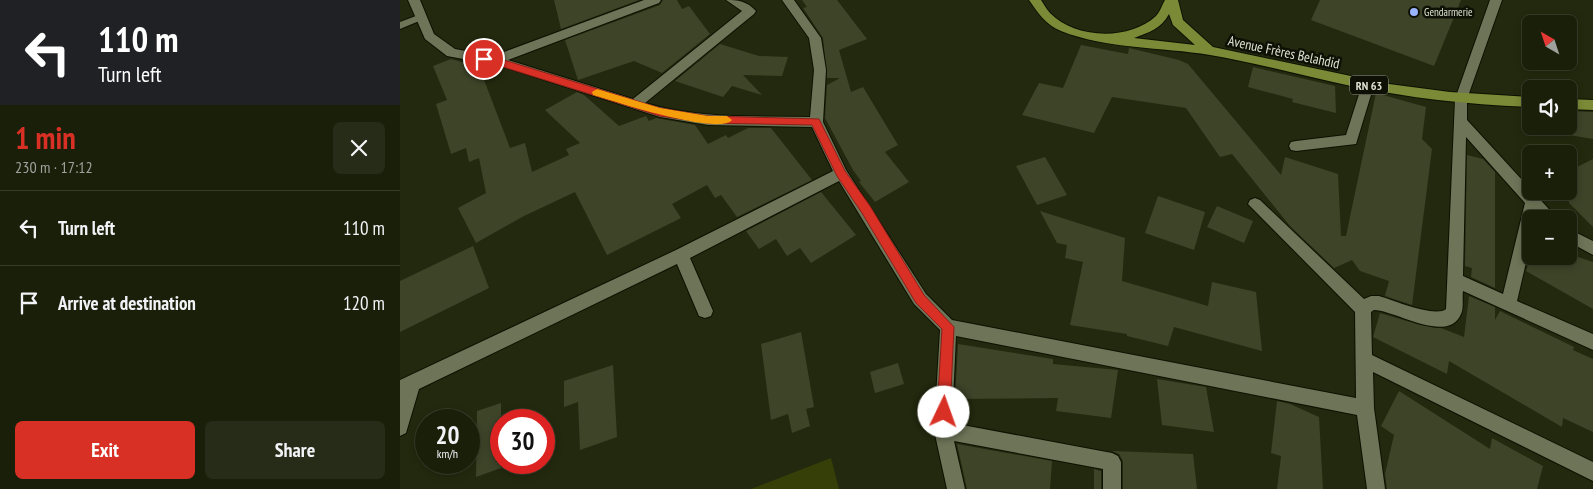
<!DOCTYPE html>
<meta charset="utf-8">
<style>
body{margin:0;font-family:"PT Sans Narrow",sans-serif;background:#272c18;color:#f1f3f6;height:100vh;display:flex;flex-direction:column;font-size:19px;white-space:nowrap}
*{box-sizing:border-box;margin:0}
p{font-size:16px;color:#9fa29c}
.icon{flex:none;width:28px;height:28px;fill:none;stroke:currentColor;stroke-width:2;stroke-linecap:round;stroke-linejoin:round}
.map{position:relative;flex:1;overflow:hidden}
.sheet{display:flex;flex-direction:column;background:#1a1f0a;width:400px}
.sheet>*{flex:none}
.guide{background:#202124;color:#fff;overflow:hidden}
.needle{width:32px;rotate:321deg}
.fabs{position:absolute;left:1122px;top:15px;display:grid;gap:10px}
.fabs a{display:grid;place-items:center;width:55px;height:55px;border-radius:8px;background:#1a1f0a;box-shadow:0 2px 8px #0003,0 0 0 1px #383d2b;font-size:25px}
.speed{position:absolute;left:15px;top:409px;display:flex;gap:10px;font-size:25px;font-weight:700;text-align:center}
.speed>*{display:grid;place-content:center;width:65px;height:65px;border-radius:50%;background:#1a1f0a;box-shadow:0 2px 8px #0003,0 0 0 1px #383d2b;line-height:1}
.speed small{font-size:12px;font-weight:400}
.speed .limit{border:8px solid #d22;background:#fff;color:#111}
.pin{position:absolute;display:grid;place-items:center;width:42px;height:42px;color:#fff;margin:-21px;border:2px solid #fff;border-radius:50%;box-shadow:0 1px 5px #0007}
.me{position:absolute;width:55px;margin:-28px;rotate:3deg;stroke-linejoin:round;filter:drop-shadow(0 0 4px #0008)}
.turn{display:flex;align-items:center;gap:18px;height:105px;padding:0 15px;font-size:22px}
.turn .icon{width:65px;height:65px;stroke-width:2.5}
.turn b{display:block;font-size:35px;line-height:42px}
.round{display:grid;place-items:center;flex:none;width:52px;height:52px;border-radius:8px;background:#272c18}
.headline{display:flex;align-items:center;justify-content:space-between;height:85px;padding:0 15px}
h1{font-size:30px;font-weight:700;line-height:38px;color:#d93025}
.primary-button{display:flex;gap:10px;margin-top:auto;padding:10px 15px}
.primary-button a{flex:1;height:58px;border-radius:8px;background:#d93025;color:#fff;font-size:20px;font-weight:700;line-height:58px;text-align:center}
.primary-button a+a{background:#272c18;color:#f1f3f6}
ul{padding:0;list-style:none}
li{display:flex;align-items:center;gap:15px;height:75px;padding:0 15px;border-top:1px solid #383d2b}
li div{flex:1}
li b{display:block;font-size:19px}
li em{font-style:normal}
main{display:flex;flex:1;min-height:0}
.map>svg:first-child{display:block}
</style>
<main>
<section class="sheet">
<div class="guide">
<div class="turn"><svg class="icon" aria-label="left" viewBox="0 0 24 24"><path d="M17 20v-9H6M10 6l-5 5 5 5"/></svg><div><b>110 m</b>Turn left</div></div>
</div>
<div class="headline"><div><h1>1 min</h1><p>230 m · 17:12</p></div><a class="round"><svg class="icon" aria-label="close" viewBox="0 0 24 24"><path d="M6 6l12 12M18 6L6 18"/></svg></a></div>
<ul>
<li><svg class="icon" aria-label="left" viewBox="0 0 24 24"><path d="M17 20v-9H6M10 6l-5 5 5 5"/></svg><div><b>Turn left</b></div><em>110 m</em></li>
<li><svg class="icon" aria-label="arrive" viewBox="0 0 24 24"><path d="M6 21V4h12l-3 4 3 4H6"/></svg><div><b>Arrive at destination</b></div><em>120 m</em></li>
</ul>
<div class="primary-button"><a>Exit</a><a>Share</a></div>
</section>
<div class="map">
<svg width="1193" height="489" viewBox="0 0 1193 489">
<rect width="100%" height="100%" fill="#23290e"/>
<path fill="#363f08" d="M431 458 439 489H351Z"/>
<path fill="#3d4428" d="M154 0H239L161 29Z
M263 0H277L282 9 289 6 310 34 262 73 234 61 178 80 165 40 260 5Z
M402 0H437L467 39 439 50 451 92 463 87 498 145 485 152 509 182 475 202 459 182 461 181 453 170 425 118 427 85 440 78H427L423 38 403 8 407 7Z
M920 0H1061L1034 66 911 20Z
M320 44 359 56 388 57 382 76 343 75 362 95 332 86 323 97 275 81Z
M681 45 728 54 729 48 779 60 788 64 881 175 885 157 938 174 941 236H946L976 93 1026 107 1022 139 1032 149 1012 305 985 296 989 281 960 271 952 260 934 268 890 226 832 154 820 157 786 108 712 97 694 133 622 115 639 83 663 88Z
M51 59 65 63 78 64 110 148 125 143 132 172 169 155 166 149 180 143 145 110 177 92 184 95 219 126 246 116 249 121 256 118 295 125 308 144 326 135 328 138 348 128H371L412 180 337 217 321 195 315 198 307 185 272 204 281 218 207 255 175 192 122 217 76 243 58 208 86 193 79 158 69 162 66 148 51 154 36 104 47 100 33 66Z
M853 67 935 86 936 113 892 102 893 99 848 87Z
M1169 111 1193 112V139L1169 135Z
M1067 155 1083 159 1095 172V288L1071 277 1072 268 1065 266Z
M645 157 667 195 637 205 616 166Z
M1193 159V227L1169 203V171Z
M421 192 456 235 411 263 400 248 387 256 376 239 359 249 346 231Z
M758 196 805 212 794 250 745 233Z
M817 206 853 221 844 243 807 227Z
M640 211 725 238 722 281 808 306 812 282 856 292 862 351 774 327 768 346 727 336V334L670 325 683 262 665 258 667 245 657 243Z
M73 246 89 288 0 332V281Z
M1131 256H1175L1193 262V309L1126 271Z
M1069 296 1095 307V320L1100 311 1174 347 1173 350 1193 359V432L1163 418 1162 427 1049 361 1047 374 973 337 980 313 1020 325 1041 328 1064 337Z
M401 332 414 407 406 409 410 426 392 433 388 414 371 420 361 344Z
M558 344 653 359V364L718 370 711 418 656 411 658 398 555 399Z
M498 363 504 384 475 393 470 372Z
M213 365 217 437 180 450 178 402 164 407V381Z
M757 379 806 387 814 432 762 425Z
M999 391 1090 449 1092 438 1143 466 1137 489H987L985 474 994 435 981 426Z
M877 401 890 404 919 417 923 489H877L881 456 871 453Z
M101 403V468L76 477 77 411Z
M557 444 652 461 650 489H567Z
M712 451 793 454 797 489H723V461L719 454Z
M694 469 701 471V489H694Z"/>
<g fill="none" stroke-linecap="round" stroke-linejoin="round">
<defs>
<path id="lane" d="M21 14 26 17 24 19 0 29V22Z"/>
<path id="street" d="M8 0H20L34 34 55 49 93 56 244 0H261L259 3 108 60 233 99 342 11 326 0C338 0 347 1 356 11L354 14 245 103C298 119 355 116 410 117L414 70 409 38 382 0H394L421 38 426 70 423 122 446 170 526 294 552 320 956 398 955 312 848 204 850 200 855 198 860 200 964 299 971 296H979C993 300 1035 318 1046 309L1055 99 1090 0H1102L1067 99V120L1158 219H1141L1137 215 1136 219H1131V241L1117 301 1193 334V350L1063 291C1062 298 1064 308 1061 314 1048 345 995 310 974 310L971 312 972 355 1193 462V481L973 372 974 408 985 489H967L957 415 556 336 552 423 712 453 718 456 721 462V489H703V469L554 441 565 489H547L534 430 540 330 514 304 439 181 290 258 313 311 311 316 305 318 299 316 277 264 19 389 6 433 0 436V380L276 250 433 171 412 127 308 125 260 117 101 66 47 56 25 39ZM1066 137 1125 203 1103 294 1063 276Z
M968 80 972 82 974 85 956 144 896 151 891 150 889 146 891 142 896 141 946 135 962 85 964 82Z
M1169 229 1193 241V255L1169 242Z"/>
<path id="primary" d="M629 0H641C644 4 646 9 650 13 675 39 729 41 756 16 760 12 762 5 765 0H778L783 20 813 47 989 84 1050 92 1131 97V107C1071 105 1010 98 951 86 904 76 857 63 810 55 762 47 706 49 661 31 646 25 638 13 629 0ZM769 14 773 25 795 45 734 38C748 33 762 28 769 14Z
M1169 99 1193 100V110L1169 109Z"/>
</defs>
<use href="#lane" stroke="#0d1100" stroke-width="2"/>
<use href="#street" stroke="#0d1100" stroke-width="2"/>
<use href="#primary" stroke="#0d1100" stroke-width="2"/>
<use href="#lane" fill="#6d7457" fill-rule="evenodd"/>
<use href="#street" fill="#6d7457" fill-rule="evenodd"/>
<use href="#primary" fill="#7b8a36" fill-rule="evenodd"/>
</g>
<path fill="#d93025" stroke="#8d1f18" d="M84 56 104 60 260 108 308 116 419 119 445 171 470 206 524 295 554 327 550 412 549 417 544 419 539 417 537 412 542 329 516 303 462 213 437 176 412 125 308 123 260 116 100 66 81 62V57Z"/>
<path fill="#f59e0b" d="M197 89 260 108 308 116H327L332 120C319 136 214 101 193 95L192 92Z"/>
<circle fill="#9bb5fd" stroke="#0e1006" stroke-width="2" cx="1014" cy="12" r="5"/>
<g text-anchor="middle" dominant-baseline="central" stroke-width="5" stroke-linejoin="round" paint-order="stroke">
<g font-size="11" fill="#dee2d2" stroke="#0e1006" text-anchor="start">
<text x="1024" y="12">Gendarmerie</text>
</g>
<rect fill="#0e1006" stroke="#a0a395" stroke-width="1" x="950" y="75.5" width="38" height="19" rx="4"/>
<g font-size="12" font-weight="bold" fill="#dee2d2">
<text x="969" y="85">RN 63</text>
</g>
<g font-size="14" fill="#dee2d2" stroke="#0e1006">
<text transform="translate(884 52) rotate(12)">Avenue Frères Belahdid</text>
</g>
</g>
</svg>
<div class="fabs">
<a><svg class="needle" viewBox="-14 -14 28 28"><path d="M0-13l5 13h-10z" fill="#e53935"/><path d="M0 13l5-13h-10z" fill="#9fa29c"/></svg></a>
<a><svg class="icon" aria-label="sound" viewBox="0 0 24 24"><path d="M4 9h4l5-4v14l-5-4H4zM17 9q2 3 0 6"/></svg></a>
<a>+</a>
<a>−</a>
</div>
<div class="speed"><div>20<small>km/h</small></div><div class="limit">30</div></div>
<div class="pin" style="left:84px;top:59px;background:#d93025"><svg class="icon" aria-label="arrive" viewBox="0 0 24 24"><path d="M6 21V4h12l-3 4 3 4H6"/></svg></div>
<svg class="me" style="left:544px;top:412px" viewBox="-20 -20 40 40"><circle r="19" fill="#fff"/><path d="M0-13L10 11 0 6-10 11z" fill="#d93025"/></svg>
</div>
</main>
